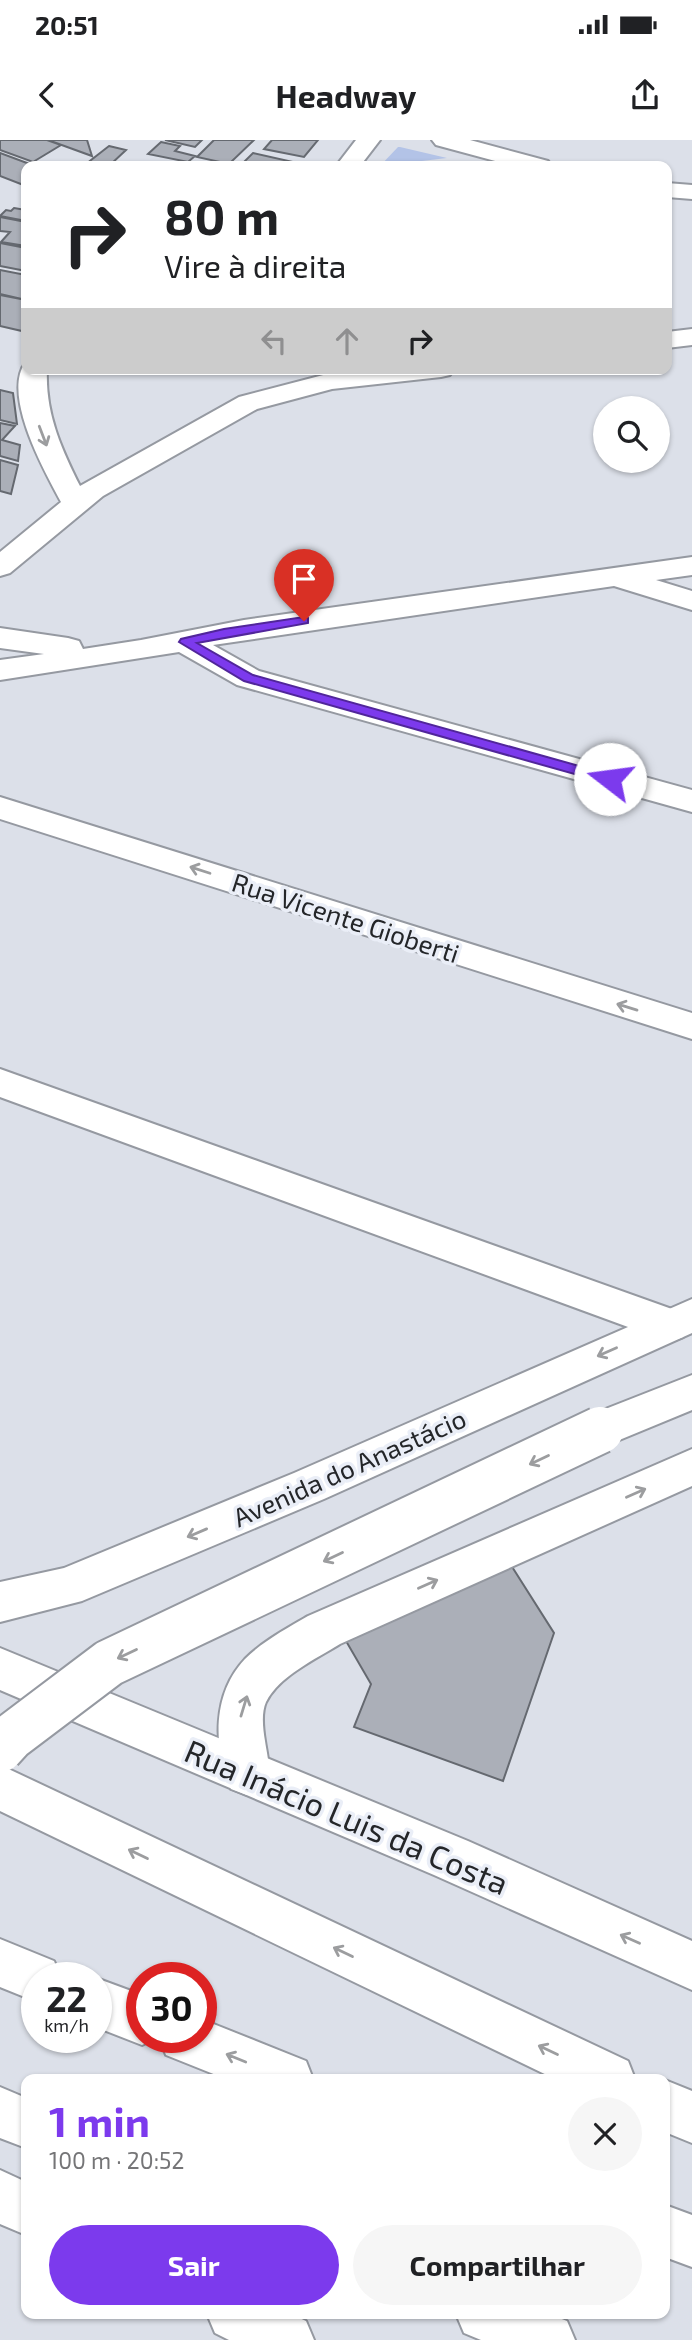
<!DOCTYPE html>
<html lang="pt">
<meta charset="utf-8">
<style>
body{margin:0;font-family:"Exo 2",sans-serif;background:#f6f6f6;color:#202124;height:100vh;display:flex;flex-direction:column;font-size:26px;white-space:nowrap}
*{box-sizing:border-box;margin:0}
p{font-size:23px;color:#757577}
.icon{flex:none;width:38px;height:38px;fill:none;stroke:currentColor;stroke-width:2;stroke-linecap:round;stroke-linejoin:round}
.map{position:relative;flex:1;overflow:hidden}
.side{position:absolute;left:21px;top:1934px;width:649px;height:245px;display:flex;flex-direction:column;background:#fff;border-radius:14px;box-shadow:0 2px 5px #0004}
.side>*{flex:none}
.top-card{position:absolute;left:21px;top:21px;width:651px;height:214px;border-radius:14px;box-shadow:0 2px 5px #0004;background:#fff;color:#202124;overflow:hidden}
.buttons{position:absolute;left:593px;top:256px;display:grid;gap:14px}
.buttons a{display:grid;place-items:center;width:77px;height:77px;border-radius:50%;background:#fff;box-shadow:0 2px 5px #0004;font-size:35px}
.speed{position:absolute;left:21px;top:1822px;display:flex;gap:14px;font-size:35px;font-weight:700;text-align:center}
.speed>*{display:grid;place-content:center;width:91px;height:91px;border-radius:50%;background:#fff;box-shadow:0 2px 5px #0004;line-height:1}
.speed small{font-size:18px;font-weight:400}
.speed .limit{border:10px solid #d22;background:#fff;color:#111}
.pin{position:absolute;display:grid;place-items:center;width:60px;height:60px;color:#fff;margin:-72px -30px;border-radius:50% 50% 50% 0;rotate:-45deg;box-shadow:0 0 7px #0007}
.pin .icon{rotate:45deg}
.me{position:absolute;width:77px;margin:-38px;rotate:285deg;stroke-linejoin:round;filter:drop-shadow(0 0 5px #0008)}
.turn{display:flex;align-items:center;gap:24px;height:147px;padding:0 28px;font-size:32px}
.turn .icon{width:91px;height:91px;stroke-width:2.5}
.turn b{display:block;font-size:49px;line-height:60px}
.lanes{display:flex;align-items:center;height:66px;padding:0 28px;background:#0003;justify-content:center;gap:35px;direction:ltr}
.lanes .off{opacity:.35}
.round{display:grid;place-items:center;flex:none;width:74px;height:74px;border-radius:37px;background:#f6f6f6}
.summary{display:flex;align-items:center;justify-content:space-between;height:119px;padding:0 28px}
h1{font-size:42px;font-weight:700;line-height:52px;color:#7c3aed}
.primary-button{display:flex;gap:14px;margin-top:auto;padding:14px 28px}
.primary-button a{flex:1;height:80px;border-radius:42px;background:#7c3aed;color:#fff;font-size:28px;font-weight:700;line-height:80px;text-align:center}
.primary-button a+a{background:#f6f6f6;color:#202124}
.status{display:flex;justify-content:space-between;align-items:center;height:49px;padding:0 35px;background:#fff;direction:ltr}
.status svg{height:19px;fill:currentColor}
header{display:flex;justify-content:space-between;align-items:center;height:91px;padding:0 28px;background:#fff;font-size:32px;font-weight:700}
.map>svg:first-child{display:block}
</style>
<div class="status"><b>20:51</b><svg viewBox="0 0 49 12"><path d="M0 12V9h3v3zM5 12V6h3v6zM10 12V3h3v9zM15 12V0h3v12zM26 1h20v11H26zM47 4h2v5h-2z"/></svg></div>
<header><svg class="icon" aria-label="back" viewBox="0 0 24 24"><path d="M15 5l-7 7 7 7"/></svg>Headway<svg class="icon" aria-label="share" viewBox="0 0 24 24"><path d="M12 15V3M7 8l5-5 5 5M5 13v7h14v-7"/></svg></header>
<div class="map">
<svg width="692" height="2200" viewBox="0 0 692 2200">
<rect width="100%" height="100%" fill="#dce0e9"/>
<path fill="#b3c3e7" d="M398 7H400L447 18 380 26Z"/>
<path fill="#abafb8" stroke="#656970" stroke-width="2" d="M0 0H47L61 5 33 22 0 10Z
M48 0H87L92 16Z
M165 0H202L195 7Z
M214 0H254L229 24 197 17Z
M272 0H318L304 17 264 9Z
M161 2 180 6 175 11 195 16 188 22 148 14Z
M109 6 126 10 109 26 86 24Z
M0 13 35 26H26V46L0 36Z
M253 13 302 24 300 26H232L236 22 243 23Z
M14 68 26 70V81L0 76 6 70 11 71Z
M0 77 26 82V106L1 102 10 92 0 91Z
M0 103 26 108V131L0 126Z
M0 130 26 135V160L0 154Z
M0 155 26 160V185L22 191 0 186Z
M0 250 13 253 17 284 0 280Z
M0 283 15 286 2 300 20 305 18 321 0 316Z
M0 320 18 325 11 354 0 351Z
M509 1422 554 1493 503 1641 354 1587 371 1544 346 1501Z"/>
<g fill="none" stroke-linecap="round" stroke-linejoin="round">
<defs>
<path id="minor" d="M356 0H380L360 26H336Z
M432 0H470L548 21 552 26H514L436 5Z
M667 43 692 45V59L667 57Z
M692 189V205L667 208V192Z
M25 223 26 229H47C45 273 61 308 80 346L239 257 331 233 366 229H454L450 235 441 237 332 249 257 269 103 356 10 433 0 436V412L61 362C45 332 2 256 25 223Z
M692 417V435L656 440 692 451V470L614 446 213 505 259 531 692 650V672L237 545 179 512 0 540V520L44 514 0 508V488L68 498 79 501 83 509 141 500 244 480Z
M0 657 692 873V899L0 679Z
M0 929 683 1173 689 1185 683 1197 669 1202 0 957Z
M692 1309V1346L340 1504C316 1519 279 1536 266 1562 261 1573 263 1589 265 1601 268 1621 272 1629 263 1649L247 1655 231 1649C213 1607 212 1554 245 1519 263 1501 286 1489 308 1476Z"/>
<path id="major" d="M692 1159V1193L324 1359 82 1461 0 1482V1442L64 1428 294 1333Z
M692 1235V1270L600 1308 585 1303 579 1290 585 1277Z
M0 1508 468 1701 692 1801V1850L434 1735 0 1550Z"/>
<path id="highway" d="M0 1625 628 1921 635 1939H555L0 1671Z
M0 1799 54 1821 61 1838H37V1862L0 1847Z
M96 1838 142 1855V1897H201V1879L306 1921 313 1939H226L166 1915 159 1897 142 1905 96 1887Z
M665 1940 692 1951V2003L665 1992Z
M0 1947 26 1958V2008L0 1998Z
M0 2030 26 2042V2095L0 2084Z
M665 2065 692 2075V2127L665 2117Z
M207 2174H291L306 2181 314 2200H229L215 2193Z
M456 2174H549L567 2181 575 2200H481L464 2193Z"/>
</defs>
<use href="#minor" stroke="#9599a1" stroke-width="4"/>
<use href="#major" stroke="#9599a1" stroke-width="4"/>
<use href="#highway" stroke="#9599a1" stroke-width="4"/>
<use href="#minor" fill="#fff" fill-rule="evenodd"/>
<use href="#major" fill="#fff" fill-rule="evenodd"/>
<use href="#highway" fill="#fff" fill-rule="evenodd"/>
<defs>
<path id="major-bridge" d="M0 1609 11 1597 109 1523 600 1290"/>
</defs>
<use href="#major-bridge" stroke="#9599a1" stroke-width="50" stroke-linecap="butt"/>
<use href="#major-bridge" stroke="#fff" stroke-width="46"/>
</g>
<defs><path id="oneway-shaft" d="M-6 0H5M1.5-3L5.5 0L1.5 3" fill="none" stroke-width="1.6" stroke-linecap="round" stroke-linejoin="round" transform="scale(1.75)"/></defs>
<g stroke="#9c9d9f">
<use href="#oneway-shaft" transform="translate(43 296) rotate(69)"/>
<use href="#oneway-shaft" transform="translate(200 730) rotate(-162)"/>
<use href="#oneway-shaft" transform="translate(627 867) rotate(-163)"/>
<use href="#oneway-shaft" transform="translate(607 1212) rotate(156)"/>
<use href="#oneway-shaft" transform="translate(539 1320) rotate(155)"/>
<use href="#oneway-shaft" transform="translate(636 1353) rotate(-24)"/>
<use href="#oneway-shaft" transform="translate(197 1393) rotate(157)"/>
<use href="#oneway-shaft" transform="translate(333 1417) rotate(155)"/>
<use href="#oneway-shaft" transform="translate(428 1444) rotate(-24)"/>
<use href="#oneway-shaft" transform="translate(127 1514) rotate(155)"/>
<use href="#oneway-shaft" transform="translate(244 1566) rotate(-73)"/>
<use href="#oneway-shaft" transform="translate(138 1714) rotate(-154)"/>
<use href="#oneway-shaft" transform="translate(630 1799) rotate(-156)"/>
<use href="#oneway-shaft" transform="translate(343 1812) rotate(-154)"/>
<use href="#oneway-shaft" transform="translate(548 1910) rotate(-155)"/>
<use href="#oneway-shaft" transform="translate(236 1918) rotate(-158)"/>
</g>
<path fill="#7c3aed" stroke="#51269a" stroke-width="2" d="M304 477 308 478V483L197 503 253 535 615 636 617 639 610 644 244 541 179 502 181 499 224 489Z"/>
<g text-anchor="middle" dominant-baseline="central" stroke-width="7" stroke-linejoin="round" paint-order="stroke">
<g font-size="26" fill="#242629" stroke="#eaeef7">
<text transform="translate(346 777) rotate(18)">Rua Vicente Gioberti</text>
<text transform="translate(349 1327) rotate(-24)">Avenida do Anastácio</text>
</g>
<g font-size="32" fill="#242629" stroke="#eaeef7">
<text transform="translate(347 1676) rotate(23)">Rua Inácio Luis da Costa</text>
</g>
</g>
</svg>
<div class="buttons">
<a><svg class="icon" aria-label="search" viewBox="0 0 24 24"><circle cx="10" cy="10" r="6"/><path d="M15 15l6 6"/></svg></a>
</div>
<div class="speed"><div>22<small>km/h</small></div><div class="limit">30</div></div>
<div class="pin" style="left:304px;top:481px;background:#d93025"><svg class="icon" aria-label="arrive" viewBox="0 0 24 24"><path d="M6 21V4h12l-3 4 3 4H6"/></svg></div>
<svg class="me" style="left:610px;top:639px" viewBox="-20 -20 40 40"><circle r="19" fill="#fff"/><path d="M0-13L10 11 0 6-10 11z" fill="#7c3aed"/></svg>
<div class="top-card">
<div class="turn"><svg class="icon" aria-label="right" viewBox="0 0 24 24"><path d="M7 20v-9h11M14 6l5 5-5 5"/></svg><div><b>80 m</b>Vire à direita</div></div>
<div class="lanes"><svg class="icon off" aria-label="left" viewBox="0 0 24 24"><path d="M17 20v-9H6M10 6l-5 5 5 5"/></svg><svg class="icon off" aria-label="ahead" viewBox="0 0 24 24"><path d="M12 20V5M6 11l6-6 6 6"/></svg><svg class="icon" aria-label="right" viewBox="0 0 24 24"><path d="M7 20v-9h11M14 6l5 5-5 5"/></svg></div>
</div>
<section class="side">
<div class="summary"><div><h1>1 min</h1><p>100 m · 20:52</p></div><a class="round"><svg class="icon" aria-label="close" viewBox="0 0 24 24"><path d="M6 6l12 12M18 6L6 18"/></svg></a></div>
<div class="primary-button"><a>Sair</a><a>Compartilhar</a></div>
</section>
</div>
